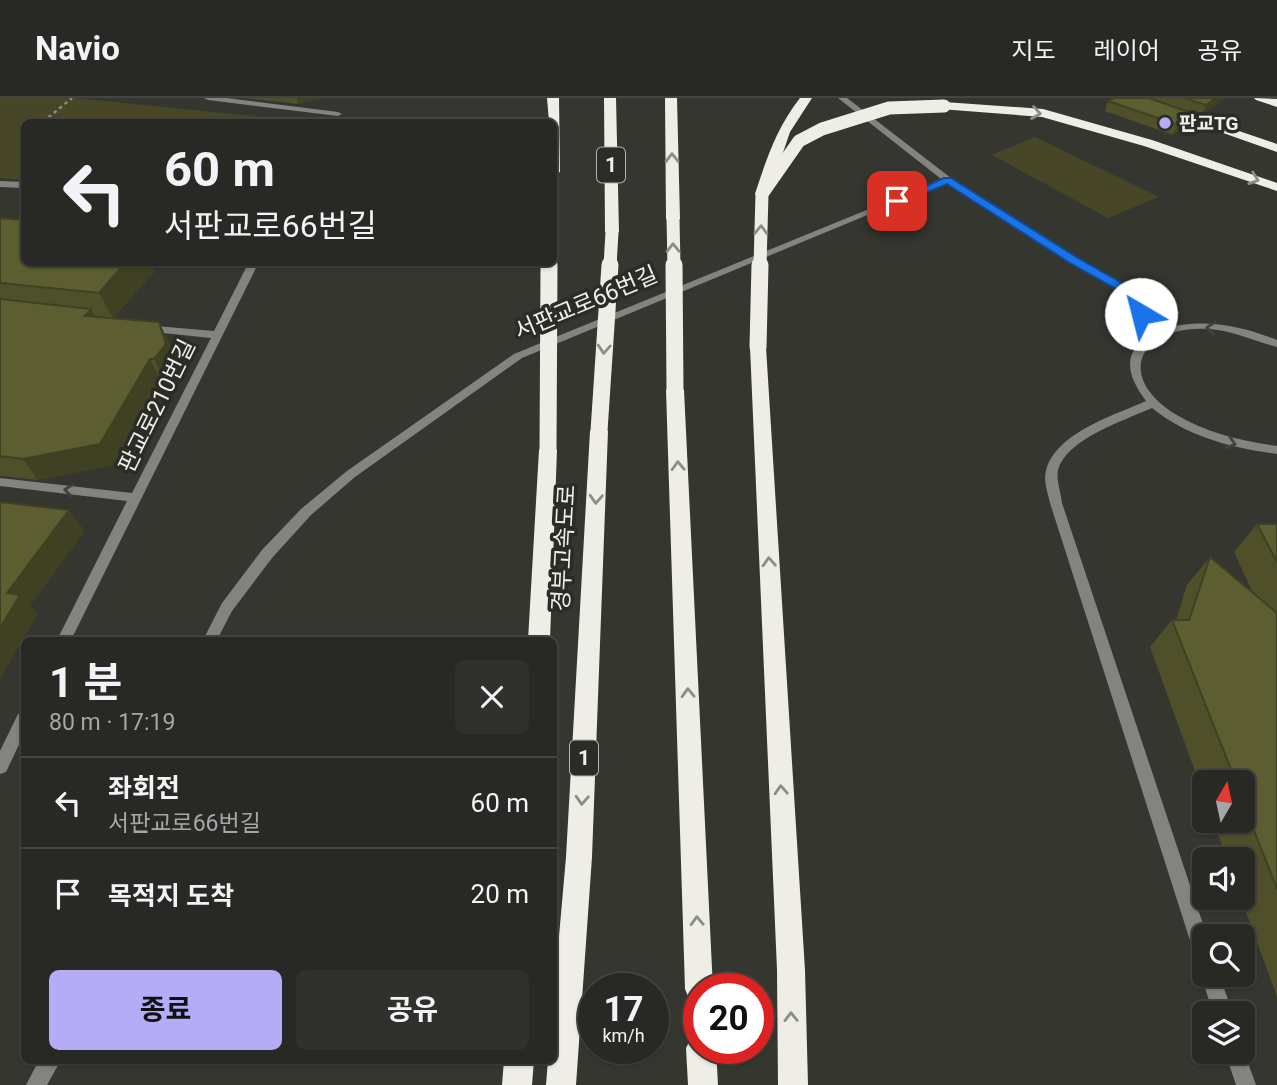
<!DOCTYPE html>
<html lang="ko">
<meta charset="utf-8">
<style>
body{margin:0;font-family:Roboto,"Noto Sans KR",sans-serif;background:#30302d;color:#f1f3f6;height:100vh;display:flex;flex-direction:column;font-size:26px;white-space:nowrap}
*{box-sizing:border-box;margin:0}
p{font-size:23px;color:#a5a6a7}
.icon{flex:none;width:38px;height:38px;fill:none;stroke:currentColor;stroke-width:2;stroke-linecap:round;stroke-linejoin:round}
.map{position:relative;flex:1;overflow:hidden}
.panel{position:absolute;left:21px;top:539px;width:536px;height:427px;display:flex;flex-direction:column;background:#282825;border-radius:10px;box-shadow:0 2px 5px #0004,0 0 0 2px #444442}
.panel>*{flex:none}
.guide{position:absolute;left:21px;top:21px;width:536px;height:147px;border-radius:10px;box-shadow:0 2px 5px #0004,0 0 0 2px #444442;background:#282825;color:#f1f3f6;overflow:hidden}
.needle{width:46px;rotate:9deg}
.fabs{position:absolute;left:1192px;top:672px;display:grid;gap:14px}
.fabs a{display:grid;place-items:center;width:63px;height:63px;border-radius:10px;background:#282825;box-shadow:0 2px 5px #0004,0 0 0 2px #444442;font-size:35px}
.speed{position:absolute;left:578px;top:875px;display:flex;gap:14px;font-size:35px;font-weight:700;text-align:center}
.speed>*{display:grid;place-content:center;width:91px;height:91px;border-radius:50%;background:#282825;box-shadow:0 2px 5px #0004,0 0 0 2px #444442;line-height:1}
.speed small{font-size:18px;font-weight:400}
.speed .limit{border:10px solid #d22;background:#fff;color:#111}
.pin{position:absolute;display:grid;place-items:center;width:60px;height:60px;color:#fff;margin:-30px;border-radius:14px;box-shadow:0 4px 10px #0006}
.me{position:absolute;width:77px;margin:-38px;rotate:323deg;stroke-linejoin:round;filter:drop-shadow(0 0 5px #0008)}
.turn{display:flex;align-items:center;gap:24px;height:147px;padding:0 28px;font-size:32px}
.turn .icon{width:91px;height:91px;stroke-width:2.5}
.turn b{display:block;font-size:49px;line-height:60px}
.round{display:grid;place-items:center;flex:none;width:74px;height:74px;border-radius:10px;background:#30302d}
.head{display:flex;align-items:center;justify-content:space-between;height:119px;padding:0 28px}
h1{font-size:42px;font-weight:700;line-height:52px}
.primary-button{display:flex;gap:14px;margin-top:auto;padding:14px 28px}
.primary-button a{flex:1;height:80px;border-radius:10px;background:#b5acf8;color:#111;font-size:28px;font-weight:700;line-height:80px;text-align:center}
.primary-button a+a{background:#30302d;color:#f1f3f6}
ul{padding:0;list-style:none}
li{display:flex;align-items:center;gap:21px;height:91px;padding:0 28px;border-top:2px solid #444442}
li div{flex:1}
li b{display:block;font-size:26px}
li em{font-style:normal}
header{display:flex;align-items:center;gap:42px;box-sizing:border-box;height:98px;padding:0 35px;background:#282825;border-bottom:2px solid #444442}
header strong{font-size:33px}
nav{display:flex;gap:38px;margin-inline-start:auto;font-size:24px}
.map>svg:first-child{display:block}
</style>
<header>
<strong>Navio</strong>
<nav><a>지도</a><a>레이어</a><a>공유</a></nav>
</header>
<div class="map">
<svg width="1277" height="987" viewBox="0 0 1277 987">
<rect width="100%" height="100%" fill="#363631"/>
<path fill="#474728" d="M0 0H76L309 24H24V82L0 80Z
M1035 39 1159 99 1108 120 992 57Z"/>
<g fill="none" stroke-linecap="round" stroke-linejoin="round">
<path stroke="#8c8c88" stroke-width="2.5" stroke-dasharray="3.5 3.5" stroke-linecap="butt" d="M43 24 72 0"/>
<path fill="#838380" fill-rule="evenodd" d="M945 80H951L1077 161 1134 192 1156 233C1197 219 1237 226 1277 242V249C1254 243 1234 233 1210 231 1141 226 1113 277 1175 316 1206 335 1242 343 1277 348V356C1232 350 1188 339 1152 310 1125 322 1066 341 1058 372 1056 382 1061 395 1062 405L1207 838H1204V867L1197 865 1195 858 1050 405C1048 395 1043 383 1046 373 1055 335 1115 317 1146 303 1129 280 1120 257 1148 238L1126 196 1071 165 945 84Z
M1204 870V877H1219L1233 915H1213L1201 877Z
M1242 948 1256 987H1236L1225 954H1242Z"/>
<path fill="#838380" fill-rule="evenodd" d="M204 0H227L338 14 342 16 338 18 208 2Z
M945 80 952 82 522 260 355 379 311 417 272 460 232 513 217 542H203L222 505 262 452 301 411 347 373 514 256Z
M249 164H259L71 542H57L127 403 0 388V380L132 395 211 240 144 233 139 230 144 227 214 233Z
M24 614V636L6 674 0 676V653L18 616Z
M39 962H61L47 987H26Z"/>
<path fill="#838380" fill-rule="evenodd" d="M838 0H847L951 80V84H945Z
M0 83 24 84V90L0 89Z"/>
<path fill="#eeeee7" fill-rule="evenodd" d="M547 0H559L560 74 553 78V24H549Z
M604 0H616L619 134 612 138 605 134Z
M665 0H677L680 121 673 125 666 121Z
M800 0H812L790 34 769 96 762 100 757 99 755 96C766 62 777 29 800 0Z
M1124 0H1142L1277 46V54Z
M1254 0 1277 1V9L1256 2Z
M944 4 1043 11 1152 42 1277 85V93L1144 48 1042 19 940 11 938 8Z
M758 244 766 249 805 872 808 987H778L777 872 750 249Z
M675 286 684 292 713 891H698V905L689 901 685 891 666 292Z
M599 327 608 333 592 759 576 987H546L548 962H553V906L566 759 590 333Z
M548 346 554 348 557 352 550 542H528L539 352 542 348Z
M698 936V950H716L718 987H688L686 950 691 940Z
M504 962H534L532 987H502Z"/>
<path stroke="#eeeee7" stroke-width="13" d="M673 121 674 168
M549 168V164
M610 168 612 134
M760 168 762 96 799 43 822 31 889 10 944 8"/>
<path stroke="#eeeee7" stroke-width="17" d="M674 167 675 292
M758 249 760 167
M599 333 610 167
M548 352 549 167"/>
</g>
<path fill="#4f502a" d="M244 0H320L298 6Z
M1150 0H1225L1201 17Z
M1108 3 1189 26 1173 37 1105 13Z
M0 120 24 164H152L150 166 154 174 113 220 159 224 169 245 177 267 165 282H161L113 367 38 382 0 378Z
M1257 426H1277V899L1241 800H1242V761H1227L1213 723H1242V684H1204V698L1150 549 1172 522H1176L1187 487 1210 459 1253 495 1234 454Z"/>
<path fill="#404122" d="M297 0H320L298 6Z
M1216 0H1225L1201 17 1206 7Z
M1194 16 1189 26 1173 37 1178 27Z
M126 164H152L150 166 154 174 113 220 99 195Z
M91 211 103 231 85 218Z
M159 224 169 245 177 267 165 282 154 261Z
M150 261 161 282 113 367 38 382 23 361Z
M69 412 85 433 30 508 38 516 0 581V530L7 495Z"/>
<path fill="#5c5d31" stroke="#404122" stroke-width="2" d="M1114 0H1149L1194 16 1178 27 1108 3Z
M1184 0H1216L1206 7Z
M0 120 24 122V164H126L99 195 0 185Z
M0 201 91 211 85 218 159 224 166 246 154 261H150L100 346 23 361 0 358Z
M0 404 69 412 7 495 20 497 0 530Z
M1257 426H1277V464Z
M1210 459 1277 515V791L1242 702V684H1236L1172 522H1189Z"/>
<defs><path id="oneway-chevron" d="M-2-3.5L2.5 0L-2 3.5" fill="none" stroke-width="1.6" stroke-linecap="round" stroke-linejoin="round" transform="scale(1.75)"/></defs>
<g stroke="#8d8d87">
<use href="#oneway-chevron" transform="translate(1036 15) rotate(9)"/>
<use href="#oneway-chevron" transform="translate(672 60) rotate(-91)"/>
<use href="#oneway-chevron" transform="translate(1254 81) rotate(19)"/>
<use href="#oneway-chevron" transform="translate(761 132) rotate(-88)"/>
<use href="#oneway-chevron" transform="translate(673 150) rotate(-91)"/>
<use href="#oneway-chevron" transform="translate(604 251) rotate(94)"/>
<use href="#oneway-chevron" transform="translate(678 368) rotate(-92)"/>
<use href="#oneway-chevron" transform="translate(596 401) rotate(93)"/>
<use href="#oneway-chevron" transform="translate(769 464) rotate(-93)"/>
<use href="#oneway-chevron" transform="translate(688 595) rotate(-92)"/>
<use href="#oneway-chevron" transform="translate(781 692) rotate(-93)"/>
<use href="#oneway-chevron" transform="translate(582 702) rotate(93)"/>
<use href="#oneway-chevron" transform="translate(697 823) rotate(-92)"/>
<use href="#oneway-chevron" transform="translate(791 919) rotate(-91)"/>
</g>
<g stroke="#42423d">
<use href="#oneway-chevron" transform="translate(1211 230) rotate(-175)"/>
<use href="#oneway-chevron" transform="translate(1231 345) rotate(17)"/>
<use href="#oneway-chevron" transform="translate(69 392) rotate(-173)"/>
</g>
<path fill="#1a73e8" stroke="#114b97" stroke-width="2" d="M944 80H951L1078 160 1134 192 1147 216 1137 218 1125 196 1070 165 947 86 901 105 892 103Z"/>
<circle fill="#b5acf8" stroke="#2c2c27" stroke-width="2.5" cx="1165" cy="25" r="7"/>
<g text-anchor="middle" dominant-baseline="central" stroke-width="7" stroke-linejoin="round" paint-order="stroke">
<g font-size="19" font-weight="bold" fill="#eeeeeb" stroke="#2c2c27" text-anchor="start">
<text x="1179" y="25">판교TG</text>
</g>
<g fill="#2c2c27" stroke="#b4b4b0" stroke-width="2">
<rect x="597" y="49.5" width="28" height="35" rx="5"/>
<rect x="570" y="642.5" width="28" height="35" rx="5"/>
</g>
<g font-size="21" font-weight="bold" fill="#eeeeeb">
<text x="611" y="67">1</text>
<text x="584" y="660">1</text>
</g>
<g font-size="23" fill="#eeeeeb" stroke="#2c2c27">
<text transform="translate(586 205) rotate(-23)">서판교로66번길</text>
<text transform="translate(157 308) rotate(-64)">판교로210번길</text>
<text transform="translate(564 450) rotate(-87)">경부고속도로</text>
</g>
</g>
</svg>
<div class="fabs">
<a><svg class="needle" viewBox="-14 -14 28 28"><path d="M0-13l5 13h-10z" fill="#e53935"/><path d="M0 13l5-13h-10z" fill="#a5a6a7"/></svg></a>
<a><svg class="icon" aria-label="sound" viewBox="0 0 24 24"><path d="M4 9h4l5-4v14l-5-4H4zM17 9q2 3 0 6"/></svg></a>
<a><svg class="icon" aria-label="search" viewBox="0 0 24 24"><circle cx="10" cy="10" r="6"/><path d="M15 15l6 6"/></svg></a>
<a><svg class="icon" aria-label="layers" viewBox="0 0 24 24"><path d="M12 4l9 5-9 5-9-5zM3 14l9 5 9-5"/></svg></a>
</div>
<div class="speed"><div>17<small>km/h</small></div><div class="limit">20</div></div>
<div class="pin" style="left:897px;top:103px;background:#d93025"><svg class="icon" aria-label="arrive" viewBox="0 0 24 24"><path d="M6 21V4h12l-3 4 3 4H6"/></svg></div>
<svg class="me" style="left:1141px;top:216px" viewBox="-20 -20 40 40"><circle r="19" fill="#fff"/><path d="M0-13L10 11 0 6-10 11z" fill="#1a73e8"/></svg>
<div class="guide">
<div class="turn"><svg class="icon" aria-label="left" viewBox="0 0 24 24"><path d="M17 20v-9H6M10 6l-5 5 5 5"/></svg><div><b>60 m</b>서판교로66번길</div></div>
</div>
<section class="panel">
<div class="head"><div><h1>1 분</h1><p>80 m · 17:19</p></div><a class="round"><svg class="icon" aria-label="close" viewBox="0 0 24 24"><path d="M6 6l12 12M18 6L6 18"/></svg></a></div>
<ul>
<li><svg class="icon" aria-label="left" viewBox="0 0 24 24"><path d="M17 20v-9H6M10 6l-5 5 5 5"/></svg><div><b>좌회전</b><p>서판교로66번길</p></div><em>60 m</em></li>
<li><svg class="icon" aria-label="arrive" viewBox="0 0 24 24"><path d="M6 21V4h12l-3 4 3 4H6"/></svg><div><b>목적지 도착</b></div><em>20 m</em></li>
</ul>
<div class="primary-button"><a>종료</a><a>공유</a></div>
</section>
</div>
